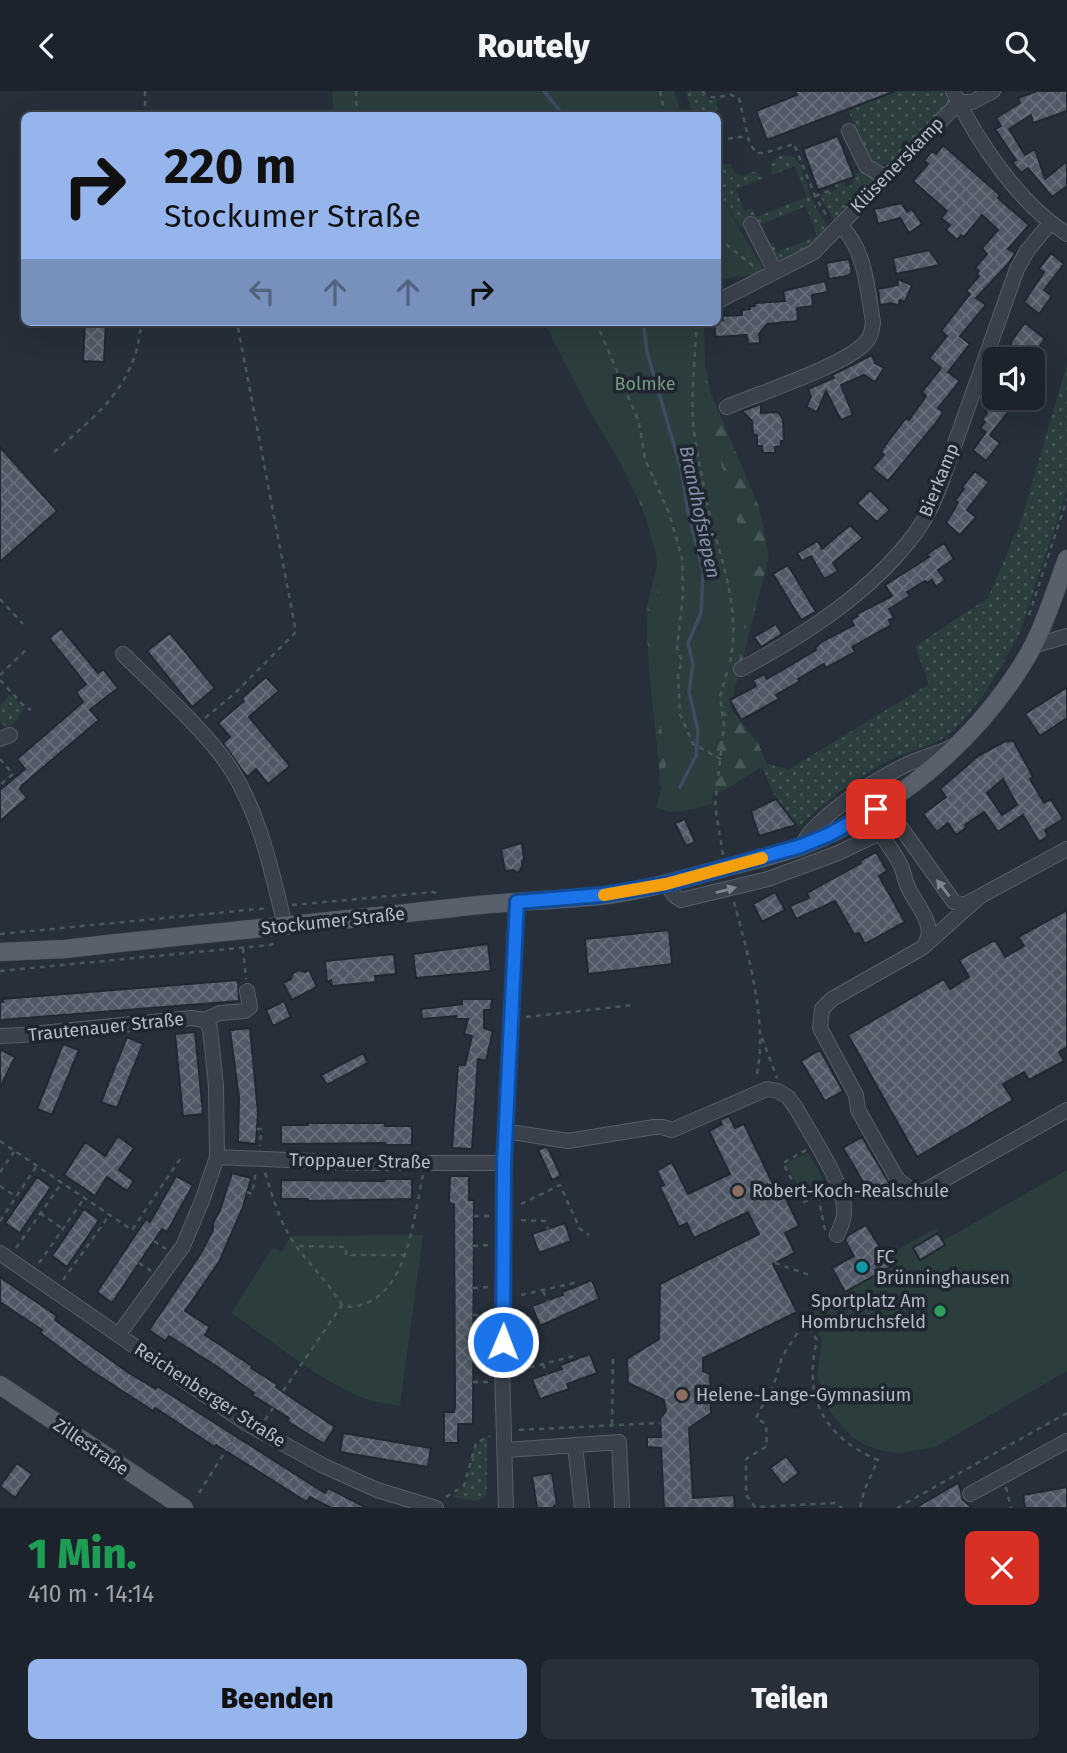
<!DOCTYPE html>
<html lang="de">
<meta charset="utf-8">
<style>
body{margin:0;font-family:"Fira Sans",sans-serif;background:#292f38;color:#f1f3f6;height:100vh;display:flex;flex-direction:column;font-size:26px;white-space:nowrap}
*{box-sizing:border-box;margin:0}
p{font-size:23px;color:#a0a4a9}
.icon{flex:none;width:38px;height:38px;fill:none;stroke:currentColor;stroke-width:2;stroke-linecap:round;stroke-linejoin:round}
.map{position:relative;height:1417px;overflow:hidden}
.sheet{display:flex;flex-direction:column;background:#1c232c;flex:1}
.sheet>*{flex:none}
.top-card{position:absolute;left:21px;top:21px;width:700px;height:214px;border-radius:10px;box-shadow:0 7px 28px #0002,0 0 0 2px #3a4048;background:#95b5ec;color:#111;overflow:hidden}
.fabs{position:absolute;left:982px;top:256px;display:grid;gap:14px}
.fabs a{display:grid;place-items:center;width:63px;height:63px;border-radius:10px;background:#1c232c;box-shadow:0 7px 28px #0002,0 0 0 2px #3a4048;font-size:35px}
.pin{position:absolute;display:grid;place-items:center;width:60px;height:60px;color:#fff;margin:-30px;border-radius:14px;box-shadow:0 4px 10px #0006}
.me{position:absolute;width:77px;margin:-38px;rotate:1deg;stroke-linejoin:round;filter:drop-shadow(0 0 5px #0008)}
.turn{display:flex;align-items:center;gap:24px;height:147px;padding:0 28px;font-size:32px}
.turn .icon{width:91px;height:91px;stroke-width:2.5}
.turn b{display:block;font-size:49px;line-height:60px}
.lanes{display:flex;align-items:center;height:66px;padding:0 28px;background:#0003;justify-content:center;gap:35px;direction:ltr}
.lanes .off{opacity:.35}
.round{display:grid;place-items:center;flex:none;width:74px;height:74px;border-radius:10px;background:#292f38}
.summary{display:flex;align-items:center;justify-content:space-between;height:119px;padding:0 28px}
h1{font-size:42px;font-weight:800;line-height:52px;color:#1e9e55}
.button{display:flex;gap:14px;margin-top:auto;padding:14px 28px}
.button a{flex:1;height:80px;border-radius:10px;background:#95b5ec;color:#111;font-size:28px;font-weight:800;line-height:80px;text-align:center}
.button a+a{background:#292f38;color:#f1f3f6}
header{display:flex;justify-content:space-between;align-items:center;height:91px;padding:0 28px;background:#1c232c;font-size:32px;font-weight:800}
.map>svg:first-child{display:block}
</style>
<header><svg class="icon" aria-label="back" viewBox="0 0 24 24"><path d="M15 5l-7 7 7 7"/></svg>Routely<svg class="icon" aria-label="search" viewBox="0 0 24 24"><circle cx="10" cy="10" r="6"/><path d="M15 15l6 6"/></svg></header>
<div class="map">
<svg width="1067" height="1417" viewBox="0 0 1067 1417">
<defs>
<pattern id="grass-dots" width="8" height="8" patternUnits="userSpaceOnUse" patternTransform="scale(1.75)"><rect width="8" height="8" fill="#2b3d3d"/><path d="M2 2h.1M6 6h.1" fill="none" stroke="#485758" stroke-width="1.8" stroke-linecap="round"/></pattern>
<pattern id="forest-firs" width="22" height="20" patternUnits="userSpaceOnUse" patternTransform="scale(1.75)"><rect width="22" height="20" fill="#2b3d3d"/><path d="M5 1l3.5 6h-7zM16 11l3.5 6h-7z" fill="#485758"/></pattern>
<pattern id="building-cross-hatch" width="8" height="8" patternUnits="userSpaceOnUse" patternTransform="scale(1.75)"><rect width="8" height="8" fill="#505965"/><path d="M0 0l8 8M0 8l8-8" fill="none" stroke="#676f7a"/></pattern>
</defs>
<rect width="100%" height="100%" fill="#262f3a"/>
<path fill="url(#grass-dots)" d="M685 0H699L710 9H717V19L713 24H694Z
M896 0H944L950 11 895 69 881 74 870 69 865 64 848 18Z
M784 64 793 66 800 73 811 106 820 124 829 137 809 158 780 172 776 171 769 154 773 151 777 161 817 145 806 115 762 133 765 142 751 131 740 136 718 100V74L730 73 734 81 743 85 755 80 764 87 736 98 744 119 752 117 756 126 807 106 795 75 772 84 771 73 779 65Z
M864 80 874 91 835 131 820 105 836 99 834 93 844 90 846 96 854 93 853 84Z
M1067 273V399L1020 541C1004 573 974 625 945 646 929 657 907 660 890 669 856 687 826 710 798 736L775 705 762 676 767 673 789 678 929 593 915 555 988 507 1021 430Z
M10 603 24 618 15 631 7 638 0 630V615Z
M487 1347V1400L484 1407 476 1410 452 1406C474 1392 468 1377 475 1356Z"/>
<path fill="url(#forest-firs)" d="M552 231 704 266 710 300 759 416 769 466 730 616 758 652 767 673 726 698 694 712 660 694C657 636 646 580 647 522 648 495 662 478 657 448Z"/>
<path fill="#2b3d3d" d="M332 0H674L682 24H334Z
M718 101 764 179 754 183 718 189Z
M544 231H704L706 318 749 473 742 561 729 593 723 628 718 645 712 713C692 718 674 726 656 716L662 695 666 673 655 587 659 492 656 464 642 412 635 396 590 321Z
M808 1061 827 1095 805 1107 786 1073Z
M1067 1079V1280L935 1356 900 1362 883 1360 867 1355 852 1346 829 1320 817 1284 822 1249 807 1223 845 1201 832 1177 878 1151 886 1165 937 1137 944 1149Z
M423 1144 400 1315C386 1312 370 1311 358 1305 312 1285 272 1249 231 1222L273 1156 282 1161 290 1145Z"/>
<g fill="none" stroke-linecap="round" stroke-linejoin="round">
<path stroke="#3e4c61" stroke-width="3.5" d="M544 0 563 24
M643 231 647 261 681 378 688 421 703 481 701 522 688 552 693 573 689 601 698 639 696 665 680 696"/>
</g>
<path fill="url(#building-cross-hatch)" stroke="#212832" stroke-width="2" fill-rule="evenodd" d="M795 0H893V1L767 49 756 20 797 4Z
M1037 0H1067V20L1033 32 1031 24 1009 38 1025 64 1035 58 1045 88 1067 70V95L1052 106 1028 77 1021 82 1012 71 1016 69 995 38 1001 35 996 27 1020 12 1018 7Z
M838 45 854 86 818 99 803 58Z
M943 54 1000 104 998 107 1029 134 1008 158 1015 162 1009 172 976 207 986 214 960 245 970 253 948 281 960 290 938 317 943 321 936 332 888 390 872 377 884 364 881 361 889 349 906 327 909 329 926 305 922 301 941 277 929 267 947 245 941 240 970 203 966 200 979 185 977 183 979 180 975 177 987 163 982 157 998 139 982 124 964 146 961 144 957 149 946 139 950 134 941 127 947 120 913 90 928 73 924 70 932 60 936 63Z
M902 112 907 121 912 118 922 133 909 142 900 127 878 133 874 118Z
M929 159 940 174 896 183 893 167Z
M1051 162 1064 173 1044 199 1052 205 1039 223 1024 211 1044 181 1039 178Z
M849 168 852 182 847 185 829 188 826 172Z
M897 188 912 194 905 211 900 209 898 215 892 212 880 214 878 198 898 194Z
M825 190 828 201 812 204 813 215 797 217 798 230 767 233 759 243 760 252 748 253 747 244 715 246V231L723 229 722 225 742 224V219L750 218V215H755V212L785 210 783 200Z
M85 231H106L104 271 83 270Z
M1025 232 1045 248 1031 267 1005 265 1012 257 1010 255 1012 249Z
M872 264 875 272 884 277 875 291 864 284 841 294 853 324 841 329 826 300 817 321 806 316 811 306 808 298 834 287 832 284Z
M997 306H1001L1012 316 990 344 1000 352 986 370 973 359 986 341 980 337 985 331 982 329 987 322 985 321Z
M761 313V322L778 321 783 328 784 350H781V355L775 356V362H763L762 355H757V344H753L752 330 742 320Z
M0 356 57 420 0 471Z
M975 380 989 391 967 419 976 426 960 444 946 432 958 412 955 409 964 398 962 396Z
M870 399 890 419 877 431 857 412Z
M850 434 863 447 833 472 838 480 824 488 811 465 802 470 797 462 818 450 822 458Z
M944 452 954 468 938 479 945 489 936 496 932 489 927 492 925 490 907 501 910 505 889 518 894 527 889 529 891 534 852 556 855 561 826 577 824 573 798 588 800 590 776 604 779 608 741 629 730 609 756 595 753 589 764 583 767 588 816 559 815 557 821 551 854 534 851 529 858 525 857 523 892 505 885 494 929 466 927 463Z
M788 474 816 521 801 529 773 483Z
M776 533 782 543 761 556 754 546Z
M61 537 98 582 103 578 118 597 90 619 99 629 21 695 20 698 27 707 0 730V699L25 678 17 668 83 611 76 601 86 593 49 547Z
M170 542 215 597 192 616 147 560Z
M266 586 279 600 249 626 290 675 268 693 256 678 247 686 245 683 223 652 230 646 218 632 244 610 242 607Z
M1067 596V627L1040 645 1025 623Z
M1007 649 1008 651 1013 649 1033 686 1030 688 1044 712 1051 708 1063 728 1045 739 1048 745 1039 751 1023 724 998 741 984 721 965 734 966 737 956 744 948 732 937 741 923 723 946 706 940 698 978 665ZM1003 688 1017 714 1002 724 987 702Z
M776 708 796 734 759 745 751 720Z
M685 728 695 751 686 755 675 732Z
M522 752 524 769 522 770V776L518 782 513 779 505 780 501 758Z
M876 761 887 780 879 785 905 831 865 853 859 842 854 843 835 810 796 828 790 815 809 807 807 802 861 772 860 770Z
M775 801 785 819 762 831 753 813Z
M1067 819V956L1059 961 1064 970 1029 989 1024 981 1003 993 1013 1009 917 1066 848 944 944 888 950 898 969 886 959 869 995 849 1005 866 1024 855 1018 846Z
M669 839 672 873 588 883 585 848Z
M488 853 491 880 416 887 413 863Z
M394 863 396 883 375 885 376 891 332 895 331 889 327 891 325 870Z
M299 879 305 881 309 879 317 896 292 909 283 892 291 888 293 882Z
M238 889 239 910 0 929V911H3L2 908Z
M462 908H492L491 919H484V937L493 940 486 970 478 968 472 1058 452 1057 458 974H465L472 945 464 943 468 928H456V925L422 928 421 918 462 913Z
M284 910 291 926 273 935 266 919Z
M250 937 258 1022 256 1053 238 1051 239 1007 230 939Z
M195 941 203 1023 183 1025 175 943Z
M127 946 143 953 117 1017 101 1011Z
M63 953 79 959 52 1024 37 1018Z
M0 958 15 966 0 997Z
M820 959 843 1000 825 1010 801 970Z
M363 962 368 972 327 994 321 984Z
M729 1025 735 1037 744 1033 775 1097 780 1095 799 1135 785 1142 795 1162 773 1173 797 1221 703 1267V1280L710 1283 711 1322 689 1337 693 1407 734 1404 735 1417H664L661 1357 647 1356V1346H661L660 1328 666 1320 664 1309 628 1292 627 1268 659 1248 660 1193 759 1143 748 1121 694 1147 687 1132 679 1136 660 1096 664 1094 657 1080 672 1071 688 1103 730 1083 709 1040 722 1033 720 1029Z
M307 1032H385V1035H412V1054H385V1052L281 1053V1034H308Z
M118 1045 134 1057 119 1079 134 1090 127 1100 107 1086 95 1105 64 1084 85 1051 105 1065Z
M862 1046 891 1095 872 1106 843 1057Z
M544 1056 548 1057 561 1085 552 1089 538 1059Z
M232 1082 251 1087 243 1116 219 1171 185 1220 210 1236 205 1244 252 1275 251 1277 278 1294 276 1296 335 1336 324 1353 287 1330 289 1327 252 1304 254 1302 216 1275 169 1245 165 1250 149 1239 201 1162 213 1139V1132L220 1119Z
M176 1085 193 1094 167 1141 162 1138 112 1212 97 1201 146 1128 150 1131Z
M450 1085H469V1109H474L473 1333H458V1352H444V1321H454L455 1315 454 1113 449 1112Z
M37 1086 51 1096 20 1142 5 1132Z
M384 1088H412V1108L308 1110V1108H281V1089L384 1090Z
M84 1118 99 1129 67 1176 52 1165Z
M565 1132 571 1150 539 1162 532 1143Z
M866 1134 892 1175 845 1201 832 1177 854 1165 845 1149 847 1145Z
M938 1142 945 1154 920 1169 913 1157Z
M0 1186 57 1225 55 1229 129 1282 156 1298 157 1295 325 1402 328 1397 367 1417H331L310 1406 307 1411 216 1354 215 1356 155 1317 153 1320 93 1281 40 1242 42 1239 0 1211Z
M592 1189 599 1208 540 1235 532 1215 563 1204 562 1201Z
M590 1263 597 1282 567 1293 569 1298 540 1308 532 1288 562 1278 560 1274Z
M343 1342 431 1357 428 1376 340 1361Z
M786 1365 799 1382 783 1394 770 1377Z
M17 1372 32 1383 15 1407 0 1395Z
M552 1382 557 1414 554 1415V1417H537L532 1385Z
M958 1392 961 1399 962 1408 972 1417H915Z
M1067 1396V1417H1025L1023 1404Z"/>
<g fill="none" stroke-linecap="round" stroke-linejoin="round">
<defs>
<path id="minor" d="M953 0C977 50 1020 114 1067 143
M849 40 866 75 885 86
M751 133 775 180
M718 210 814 161 959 11H972L993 0
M727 316C759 302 844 275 865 252 871 246 872 239 873 231 867 197 866 159 840 134
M1033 555 1067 545
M123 563C156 596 192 627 221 664 258 712 271 777 285 835
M741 578C805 544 873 500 916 441 937 413 946 376 958 344 978 288 998 233 1017 178L1027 160 1050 132
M0 648 10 644
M889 720 954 811 964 814 1067 758
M868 722C877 741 891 755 900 773 904 780 904 787 907 794 914 812 938 834 925 853
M801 755C819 723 876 688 910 672 923 666 939 663 951 656
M666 793 675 805 681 809 768 788 838 762 878 743 893 727
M977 808 922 857 832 908 822 918 820 937 856 1004 858 1019 896 1086C905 1096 911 1099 924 1100L1067 1019
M204 929 220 922 245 920 250 916 247 900
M0 945 22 944 192 927 204 929 210 937 216 995 217 1066 202 1110 183 1155 119 1243
M505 1040 568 1050 654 1036H662L672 1039 767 998 778 1000 788 1006 796 1017C809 1041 843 1091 844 1117 845 1127 841 1135 837 1144
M217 1066 356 1072H504
M0 1162 244 1331 322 1374 377 1399 436 1417
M575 1354 582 1417
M506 1359 619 1351 622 1417
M970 1403 1067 1350
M506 1417 502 1278 504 1072 517 811"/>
<path id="major" d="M0 861 65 858C203 842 341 830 479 814 519 810 560 809 600 805 643 800 683 788 724 777 750 770 777 764 802 755 892 720 971 655 1022 574 1043 541 1054 503 1067 468
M0 1294 184 1417"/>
</defs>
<use href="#minor" stroke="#585f69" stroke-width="16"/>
<use href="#major" stroke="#434a54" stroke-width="19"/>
<path stroke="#48585b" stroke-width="2.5" stroke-dasharray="5 5" stroke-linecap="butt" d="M145 0V24
M356 0 357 24
M660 0 665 24
M702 0C711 9 718 7 729 3L739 7 749 50 756 62H764L794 53 815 105 828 127
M718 49 748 45
M815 105 834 98
M718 147 756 177
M596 231 639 331 645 368 669 422 682 467 683 503 677 557 682 570 678 582 680 623 693 653 721 668
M696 231C696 263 691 296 693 328 694 351 700 374 704 397 714 455 743 510 730 571
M54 361C98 323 137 294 141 231
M0 508 23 533
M1029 524 1067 408
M0 584 27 558
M0 589 23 614 31 619
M205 627 234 603 296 541 237 231
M0 668 13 683 0 694
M723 764 715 714 724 634 720 606 727 581
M734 811C748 864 769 933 756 987
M292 814 434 801 438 803
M0 843 268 817
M243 857 246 888
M0 880 270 854 275 852
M526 926 633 914
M762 947 777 987
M257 1038H261L260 1055
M0 1050 132 1139 182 1065
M806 1059 783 1072 804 1111 818 1104
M0 1081 14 1061
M265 1082C272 1103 278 1125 289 1144 304 1169 327 1189 342 1214
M0 1095 15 1105
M247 1101 252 1103 256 1080
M521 1113 560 1094 580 1138 589 1144
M750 1120 755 1131
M40 1122 63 1138
M474 1125H491
M521 1129 545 1130 548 1138
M0 1130 36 1076
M825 1139 818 1104 827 1099
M154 1150 166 1158
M299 1155 346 1156V1164H404
M473 1155 491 1154
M16 1157 61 1093
M39 1172 83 1109
M139 1172 151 1180
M775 1172 812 1185
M63 1189 108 1126
M473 1197 491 1196
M543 1200 548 1210
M521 1204 574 1192 577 1195
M473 1224H491
M806 1224 803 1233 782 1266 774 1293 756 1327 766 1333 767 1355 746 1368V1404L755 1416 835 1412 842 1417
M804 1228 817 1249C803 1307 823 1345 878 1369L864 1400 860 1417
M473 1252 490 1251
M474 1262 479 1271 490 1272
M543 1273 547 1283
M520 1279 574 1265 575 1269
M473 1291H490
M283 1300 342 1214C352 1218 364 1214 373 1209 410 1186 414 1123 423 1084
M265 1329 273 1317
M612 1333 613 1263
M519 1339 660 1332
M1006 1396 1011 1417
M199 1402 236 1343
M446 1406 464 1395 476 1352 490 1345
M897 1417 1067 1322"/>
<use href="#minor" stroke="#3a414b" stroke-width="14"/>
<use href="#major" stroke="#58606b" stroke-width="18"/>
</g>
<defs><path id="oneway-solid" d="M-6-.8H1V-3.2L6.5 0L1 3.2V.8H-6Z" transform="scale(1.75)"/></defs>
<g fill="#7e858f">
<use href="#oneway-solid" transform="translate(943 797) rotate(-128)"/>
<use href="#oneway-solid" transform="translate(726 799) rotate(-15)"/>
</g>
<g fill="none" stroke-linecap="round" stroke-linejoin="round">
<defs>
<path id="route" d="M503 1251 504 1072 517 811 601 804 666 793 801 755 828 744 876 718"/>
</defs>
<use href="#route" stroke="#114b97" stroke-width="18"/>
<use href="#route" stroke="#1a73e8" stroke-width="12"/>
<path stroke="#f59e0b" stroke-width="12" d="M604 804 666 793 762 767"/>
</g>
<g fill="#8d6e63" stroke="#1f2630" stroke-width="2.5">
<circle cx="738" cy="1100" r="7"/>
<circle cx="682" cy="1304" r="7"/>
</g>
<circle fill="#0f9aa8" stroke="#1f2630" stroke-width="2.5" cx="862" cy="1176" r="7"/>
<circle fill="#2e9e5b" stroke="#1f2630" stroke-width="2.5" cx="940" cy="1220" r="7"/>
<g text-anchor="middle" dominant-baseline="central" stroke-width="7" stroke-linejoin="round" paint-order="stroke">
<g font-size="18" fill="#b6bcc6" stroke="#1f2630">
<text transform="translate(897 74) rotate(-46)">Klüsenerskamp</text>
<text transform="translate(939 389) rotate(-68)">Bierkamp</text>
<text transform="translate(333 830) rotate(-6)">Stockumer Straße</text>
<text transform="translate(106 936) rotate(-6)">Trautenauer Straße</text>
<text transform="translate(360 1070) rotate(1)">Troppauer Straße</text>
<text transform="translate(210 1304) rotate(33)">Reichenberger Straße</text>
<text transform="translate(91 1356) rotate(34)">Zillestraße</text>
</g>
<g font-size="18" fill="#76997f" stroke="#1f2630">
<text x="645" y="293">Bolmke</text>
</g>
<g font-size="18" fill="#b6bcc6" stroke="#1f2630" text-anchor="start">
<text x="752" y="1100">Robert-Koch-Realschule</text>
<text x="876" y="1166">FC<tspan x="876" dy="21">Brünninghausen</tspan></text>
<text x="926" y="1210" text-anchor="end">Sportplatz Am<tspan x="926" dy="21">Hombruchsfeld</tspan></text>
<text x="696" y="1304">Helene-Lange-Gymnasium</text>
</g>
<g font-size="19" font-style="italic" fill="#8192aa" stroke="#1f2630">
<text transform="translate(700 421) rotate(78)">Brandhofsiepen</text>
</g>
</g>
</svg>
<div class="fabs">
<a><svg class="icon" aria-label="sound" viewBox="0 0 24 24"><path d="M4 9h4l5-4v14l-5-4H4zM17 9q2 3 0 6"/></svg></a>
</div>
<div class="pin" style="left:876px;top:718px;background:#d93025"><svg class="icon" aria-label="arrive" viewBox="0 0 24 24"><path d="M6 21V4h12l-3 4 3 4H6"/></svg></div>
<svg class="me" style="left:503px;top:1251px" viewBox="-20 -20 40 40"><circle r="17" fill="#1a73e8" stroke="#fff" stroke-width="3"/><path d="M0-11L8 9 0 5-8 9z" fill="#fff"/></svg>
<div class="top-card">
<div class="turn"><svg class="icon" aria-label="right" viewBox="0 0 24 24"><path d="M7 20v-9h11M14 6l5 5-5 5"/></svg><div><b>220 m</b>Stockumer Straße</div></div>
<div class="lanes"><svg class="icon off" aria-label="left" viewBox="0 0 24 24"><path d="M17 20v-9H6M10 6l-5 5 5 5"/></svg><svg class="icon off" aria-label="ahead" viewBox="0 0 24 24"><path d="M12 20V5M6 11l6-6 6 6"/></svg><svg class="icon off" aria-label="ahead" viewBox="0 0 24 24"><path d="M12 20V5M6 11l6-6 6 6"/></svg><svg class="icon" aria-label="right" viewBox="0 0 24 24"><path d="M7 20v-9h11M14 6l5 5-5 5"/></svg></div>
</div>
</div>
<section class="sheet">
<div class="summary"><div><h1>1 Min.</h1><p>410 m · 14:14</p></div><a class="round" style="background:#d93025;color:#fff"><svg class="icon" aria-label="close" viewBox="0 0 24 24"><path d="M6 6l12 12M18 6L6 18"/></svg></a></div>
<div class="button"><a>Beenden</a><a>Teilen</a></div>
</section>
